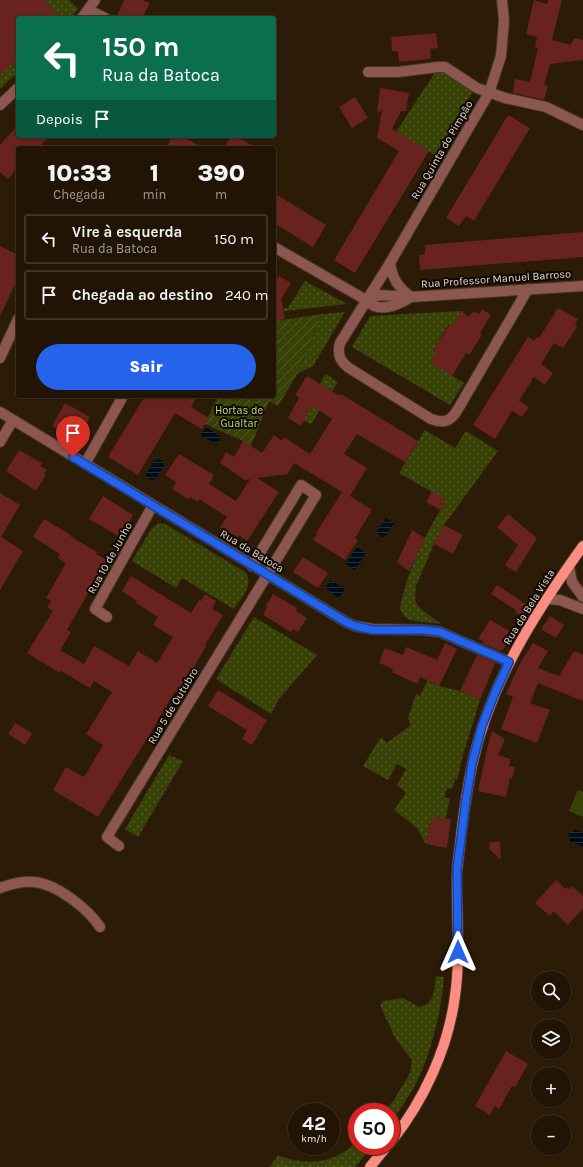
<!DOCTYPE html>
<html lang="pt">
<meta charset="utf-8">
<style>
body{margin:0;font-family:Karla,sans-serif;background:#291d0f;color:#f1f3f6;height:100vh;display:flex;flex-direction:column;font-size:15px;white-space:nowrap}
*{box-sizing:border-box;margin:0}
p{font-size:13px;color:#a29e9a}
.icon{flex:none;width:22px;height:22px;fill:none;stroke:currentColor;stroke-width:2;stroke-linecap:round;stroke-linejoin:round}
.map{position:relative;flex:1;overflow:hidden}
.sheet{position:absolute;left:16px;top:146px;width:260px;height:252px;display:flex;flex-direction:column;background:#211405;border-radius:4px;box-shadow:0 1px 3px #0004,0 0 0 1px #3e3327}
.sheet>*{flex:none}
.hud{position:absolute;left:16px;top:16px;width:260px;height:122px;border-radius:4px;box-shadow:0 1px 3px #0004,0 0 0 1px #3e3327;background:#0b6e4f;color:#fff;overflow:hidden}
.buttons{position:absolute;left:531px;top:971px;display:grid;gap:8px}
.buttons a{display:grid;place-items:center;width:40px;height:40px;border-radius:50%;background:#211405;box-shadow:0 1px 3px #0004,0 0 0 1px #3e3327;font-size:20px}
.speed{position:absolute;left:288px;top:1103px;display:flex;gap:8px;font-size:20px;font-weight:700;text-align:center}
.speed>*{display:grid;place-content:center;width:52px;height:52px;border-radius:50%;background:#211405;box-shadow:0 1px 3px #0004,0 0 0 1px #3e3327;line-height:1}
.speed small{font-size:10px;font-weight:400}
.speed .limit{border:6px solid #d22;background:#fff;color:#111}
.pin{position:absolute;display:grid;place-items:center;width:34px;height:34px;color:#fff;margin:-41px -17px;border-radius:50% 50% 50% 0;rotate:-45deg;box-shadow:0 0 4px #0007}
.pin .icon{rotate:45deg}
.me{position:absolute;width:44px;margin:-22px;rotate:0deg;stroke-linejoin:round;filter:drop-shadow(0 0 3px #0008)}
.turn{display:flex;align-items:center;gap:14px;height:84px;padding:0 20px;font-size:18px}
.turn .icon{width:52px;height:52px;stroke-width:2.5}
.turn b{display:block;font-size:28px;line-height:34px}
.then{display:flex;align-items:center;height:38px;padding:0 20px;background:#0003;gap:8px;font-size:15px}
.eta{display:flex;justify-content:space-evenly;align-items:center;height:68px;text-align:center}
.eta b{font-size:24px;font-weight:800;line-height:28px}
.action{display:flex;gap:8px;margin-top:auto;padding:8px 20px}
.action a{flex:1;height:46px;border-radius:24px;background:#2563eb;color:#fff;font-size:16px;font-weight:800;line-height:46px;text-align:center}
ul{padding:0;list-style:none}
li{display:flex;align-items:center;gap:12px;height:50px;margin:0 8px 6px;padding:0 12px;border:2px solid #3e3327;border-radius:4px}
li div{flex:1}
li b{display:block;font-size:15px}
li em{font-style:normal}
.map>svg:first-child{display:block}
</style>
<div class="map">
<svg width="583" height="1167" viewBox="0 0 583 1167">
<defs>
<pattern id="grass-dots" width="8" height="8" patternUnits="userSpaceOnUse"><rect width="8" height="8" fill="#384206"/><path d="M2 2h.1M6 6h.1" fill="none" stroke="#555d29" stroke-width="1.8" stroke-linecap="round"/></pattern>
<pattern id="garden-furrows" width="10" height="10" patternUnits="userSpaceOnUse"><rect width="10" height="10" fill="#384206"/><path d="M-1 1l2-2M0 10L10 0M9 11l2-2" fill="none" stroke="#555d29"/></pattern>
<pattern id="water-rules" width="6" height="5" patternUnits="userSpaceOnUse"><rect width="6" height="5" fill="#000c17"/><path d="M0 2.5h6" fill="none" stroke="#252f38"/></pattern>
</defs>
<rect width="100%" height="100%" fill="#2c1b07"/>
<path fill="url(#grass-dots)" d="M44 0H69L78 9 70 18H60Z
M18 58V72L0 89V75Z
M436 71 446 72 473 91 435 155 396 132Z
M305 281 347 304 284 311 283 308H288Z
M462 311 453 326 449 324 433 350 436 352 430 362 464 383 450 405 352 347 370 316Z
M345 312 313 366 298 373 322 314Z
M326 374 338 382 311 424 299 417Z
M425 430 455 448 466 431 498 451 444 525 434 544 416 586 415 596 416 603 421 609 441 624C436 623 412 621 410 620 405 618 402 613 400 608 407 569 426 534 446 500L399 473Z
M158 523 165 524 245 572C255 584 241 599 234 609L182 578 176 588 132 561 152 528Z
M254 617 317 655 279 699 271 714 216 679Z
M431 673 432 674 429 682 439 686 460 691 480 700 463 755 457 780 455 779 452 789 447 788 444 797 450 799 445 819 431 818 426 844 417 828 394 810 406 793 397 785 406 769 397 764 388 780 363 766 381 737 387 743 411 725 408 718 416 694 420 696Z
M169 755 183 761 138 837 125 829Z
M436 976 444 977C441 1013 431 1056 413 1089 406 1100 399 1111 391 1122V1112H384L394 1100 410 1073 412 1060 395 1038 380 1005 383 1001 403 998 419 1007C435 1004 434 990 436 976Z
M357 1141V1146H373L355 1167H270L278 1155C299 1164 322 1165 342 1153 348 1150 352 1145 357 1141Z"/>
<path fill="url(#garden-furrows)" d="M274 314 275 321 322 314 298 373 278 406 269 401 251 446 243 441 205 424 218 396H274Z"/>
<path fill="#384206" d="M578 790 583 792V817L569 811Z"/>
<path fill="url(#water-rules)" d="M206 427 221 437 217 445 201 435Z
M159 459 162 461 164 465 156 479 150 480 147 478 146 474 155 460Z
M386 518 394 523 384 538 376 533Z
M357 547 366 553 355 570 346 564Z
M330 580 345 589 339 598 325 588Z
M574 829 583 833V847L569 841 570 838 568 833 573 832Z"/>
<path fill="#68231e" d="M0 0H44L60 18H18V58L0 75Z
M124 0H142L150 3 142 18H116Z
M534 0 547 4 548 0H562L552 40 571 45 574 38 583 40V60L550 64 544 85 548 86 544 100 513 93 515 79 530 82 538 48 535 47 537 37 526 34Z
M436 33 438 48 430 49 431 59 399 62 398 51H392L391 37Z
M380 88 409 93 406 111H401L392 129 429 151 355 273 334 260 399 151 377 138 382 110 377 113Z
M355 97 368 118 352 128 339 107Z
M508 115 530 128 474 221 466 216 459 226 446 218Z
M18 125V136H49L39 148H18V166L8 179 0 172V145Z
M173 136H181L204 148H166Z
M231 136H236L256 148H224Z
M274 193 326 225 313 247 274 223Z
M583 232V257L420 270 419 255 425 254V245Z
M0 246 18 255V278L0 316Z
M279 276 291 283 281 299 285 319 275 321 274 284Z
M558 308 578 319 575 325 577 327 563 348 554 343 541 364 553 373 545 385 534 377 519 401 529 407 522 417 512 411 495 439 473 425 528 337 534 341 537 337 539 338Z
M482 309 491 315 480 333 482 335 469 355 466 353 452 376 430 362 436 352 433 350 450 324 453 326 462 311 468 317 474 311 479 314Z
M307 376 340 396 341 394 418 441 405 462 357 434 344 454 367 468 350 496 372 510 355 538 358 540 345 560 313 540 317 534 316 533 342 492 294 463 288 474 257 478 279 492 247 541 239 535 238 537 220 527 227 517 199 499 198 502 190 497 188 499 172 489 176 482 165 475 179 454 214 475 209 484 236 501 250 479 245 480 220 463 226 452 234 457 243 441 262 453 274 435 282 441 284 437 310 454 332 419 312 406 301 426 288 418 299 398 295 395Z
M145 396H197L191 407 209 418 202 429 175 413 138 475 108 457Z
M65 403 90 417 77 441 52 426Z
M19 450 42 463 40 466 47 470 44 474 46 475 36 491 6 471Z
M432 491 446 500 440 510 426 502Z
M0 493 20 505 1 537 23 551 0 590Z
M103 496 133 515 120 537 89 519Z
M508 514 537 538 516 572 505 565 518 545 497 527Z
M44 519 71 535 70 536 97 552 96 554 107 560 67 630 71 632 60 650 84 664 94 646 129 666 138 651 157 663 173 637 153 625 158 617 136 603 137 601 122 591 131 576 191 613 199 600 201 601 205 594 216 601 212 609 223 615 205 645 206 646 188 677 177 693 175 691 148 737 98 817 53 790 66 767 84 777 103 745 86 734 112 692 94 681 90 688 61 671 60 673 27 653 53 611 47 607 51 601 46 598 66 563 58 558 60 554 33 537Z
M444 525 463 535 453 554 434 544Z
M412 530 425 538 409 571 397 562Z
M303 557 328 573 318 588 293 572Z
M497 585 530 607 523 617 515 612 516 610 491 594Z
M273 594 297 608 296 611 307 618 298 632 293 629 291 632 263 615 267 607 266 606Z
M550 616 564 625 556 638 541 629Z
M490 620 513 633 503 650 501 649 500 651 482 643 483 641 478 639Z
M445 643 457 649 439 686 420 677 417 684 392 672 393 669 379 663 385 648 403 655 406 647 437 660Z
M533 643 548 651 538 668 559 676 574 651 583 655V701L538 683 530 703 550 710 537 743 501 729 513 697 506 694 519 665Z
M477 655 495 663 480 700 460 691Z
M218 690 267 720 252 745 242 739 247 730 208 706Z
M15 723 32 733 25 745 8 734Z
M492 731 505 739 498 755 511 759 509 766 515 767 512 779 510 778 506 797 478 791 487 749Z
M431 818 451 819 447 848 426 844Z
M490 842H500L501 860 489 849Z
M556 880 566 889 568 887 570 889 572 886 583 896V909L568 925 553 911 550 916 535 903Z
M506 1051 528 1064 515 1087 512 1086 499 1109 495 1106 490 1115 475 1106Z"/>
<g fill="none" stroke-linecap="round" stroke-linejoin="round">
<defs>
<path id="minor" d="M502 0 504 20 501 56 489 93 390 263 340 343C337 355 340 361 349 368L431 419C445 424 451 421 458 409L528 289
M89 10 105 18
M82 18 95 0
M368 72H398L438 67H445L477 88 505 98 546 107 583 125
M0 105 18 88
M274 247 366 300C368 302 371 304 374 306 385 311 402 303 411 297
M390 263C392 279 399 288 411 297
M366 300 380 295 411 297 583 286
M0 358 18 319
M0 412 346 622 355 626 373 629 424 630 440 632 509 662
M0 442 13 420
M85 464 123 396
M569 567 572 582 583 597
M547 599 560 600 583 609
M107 617 95 609 153 505
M119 846 107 837 316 495 301 485 252 566
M0 888C11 884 22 881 34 882 57 884 88 909 100 927"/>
<path id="major" d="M391 1142C424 1100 448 1049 455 996 461 955 456 912 457 871 458 859 460 847 461 836 464 812 467 789 472 766 489 684 535 613 583 546
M370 1167 387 1146"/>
</defs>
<use href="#minor" stroke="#463623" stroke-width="12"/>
<use href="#major" stroke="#463623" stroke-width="12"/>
<use href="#minor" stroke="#8c5751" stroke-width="10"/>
<use href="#major" stroke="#fb8d82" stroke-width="10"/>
</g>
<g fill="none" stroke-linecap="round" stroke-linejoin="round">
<defs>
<path id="route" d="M73 457 346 622 355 626 373 630H424L440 632 509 662 494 695 482 726 472 764 466 800 457 869 458 952"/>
</defs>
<use href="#route" stroke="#184099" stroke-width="10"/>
<use href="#route" stroke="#2563eb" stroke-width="7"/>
</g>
<g text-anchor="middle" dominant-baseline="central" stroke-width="4" stroke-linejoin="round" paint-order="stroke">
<g font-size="11" fill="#e6dace" stroke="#0f0802">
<text transform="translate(442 150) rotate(-60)">Rua Quinta do Pimpão</text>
<text transform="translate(496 279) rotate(-4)">Rua Professor Manuel Barroso</text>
<text transform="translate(252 551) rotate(31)">Rua da Batoca</text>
<text transform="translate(110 558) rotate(-61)">Rua 10 de Junho</text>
<text transform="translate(529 607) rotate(-58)">Rua da Bela Vista</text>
<text transform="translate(173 706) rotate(-59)">Rua 5 de Outubro</text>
</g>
<g font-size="11" fill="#c5da75" stroke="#0f0802">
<text x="239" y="410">Hortas de<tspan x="239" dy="13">Gualtar</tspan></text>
</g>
</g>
</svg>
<div class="buttons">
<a><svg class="icon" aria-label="search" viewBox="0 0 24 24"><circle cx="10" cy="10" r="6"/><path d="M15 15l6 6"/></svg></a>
<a><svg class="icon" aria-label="layers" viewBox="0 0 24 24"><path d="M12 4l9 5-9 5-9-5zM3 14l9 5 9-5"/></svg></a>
<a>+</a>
<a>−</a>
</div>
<div class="speed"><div>42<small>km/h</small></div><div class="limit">50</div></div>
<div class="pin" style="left:73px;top:457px;background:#d93025"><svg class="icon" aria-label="arrive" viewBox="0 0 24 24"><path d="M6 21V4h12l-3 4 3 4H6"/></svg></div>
<svg class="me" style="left:458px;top:952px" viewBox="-20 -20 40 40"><path d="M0-17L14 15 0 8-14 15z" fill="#2563eb" stroke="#fff" stroke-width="4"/></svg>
<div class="hud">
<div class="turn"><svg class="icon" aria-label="left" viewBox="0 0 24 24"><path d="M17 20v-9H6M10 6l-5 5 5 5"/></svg><div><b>150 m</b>Rua da Batoca</div></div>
<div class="then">Depois<svg class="icon" aria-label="arrive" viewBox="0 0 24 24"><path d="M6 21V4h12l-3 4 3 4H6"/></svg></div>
</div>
<section class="sheet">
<div class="eta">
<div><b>10:33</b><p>Chegada</p></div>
<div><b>1</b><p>min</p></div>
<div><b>390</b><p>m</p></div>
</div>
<ul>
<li><svg class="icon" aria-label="left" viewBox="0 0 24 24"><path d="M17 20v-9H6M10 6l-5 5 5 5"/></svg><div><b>Vire à esquerda</b><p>Rua da Batoca</p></div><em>150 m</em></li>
<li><svg class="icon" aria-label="arrive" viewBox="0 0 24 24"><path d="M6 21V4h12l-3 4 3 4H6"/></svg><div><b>Chegada ao destino</b></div><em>240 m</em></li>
</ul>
<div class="action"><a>Sair</a></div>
</section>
</div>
